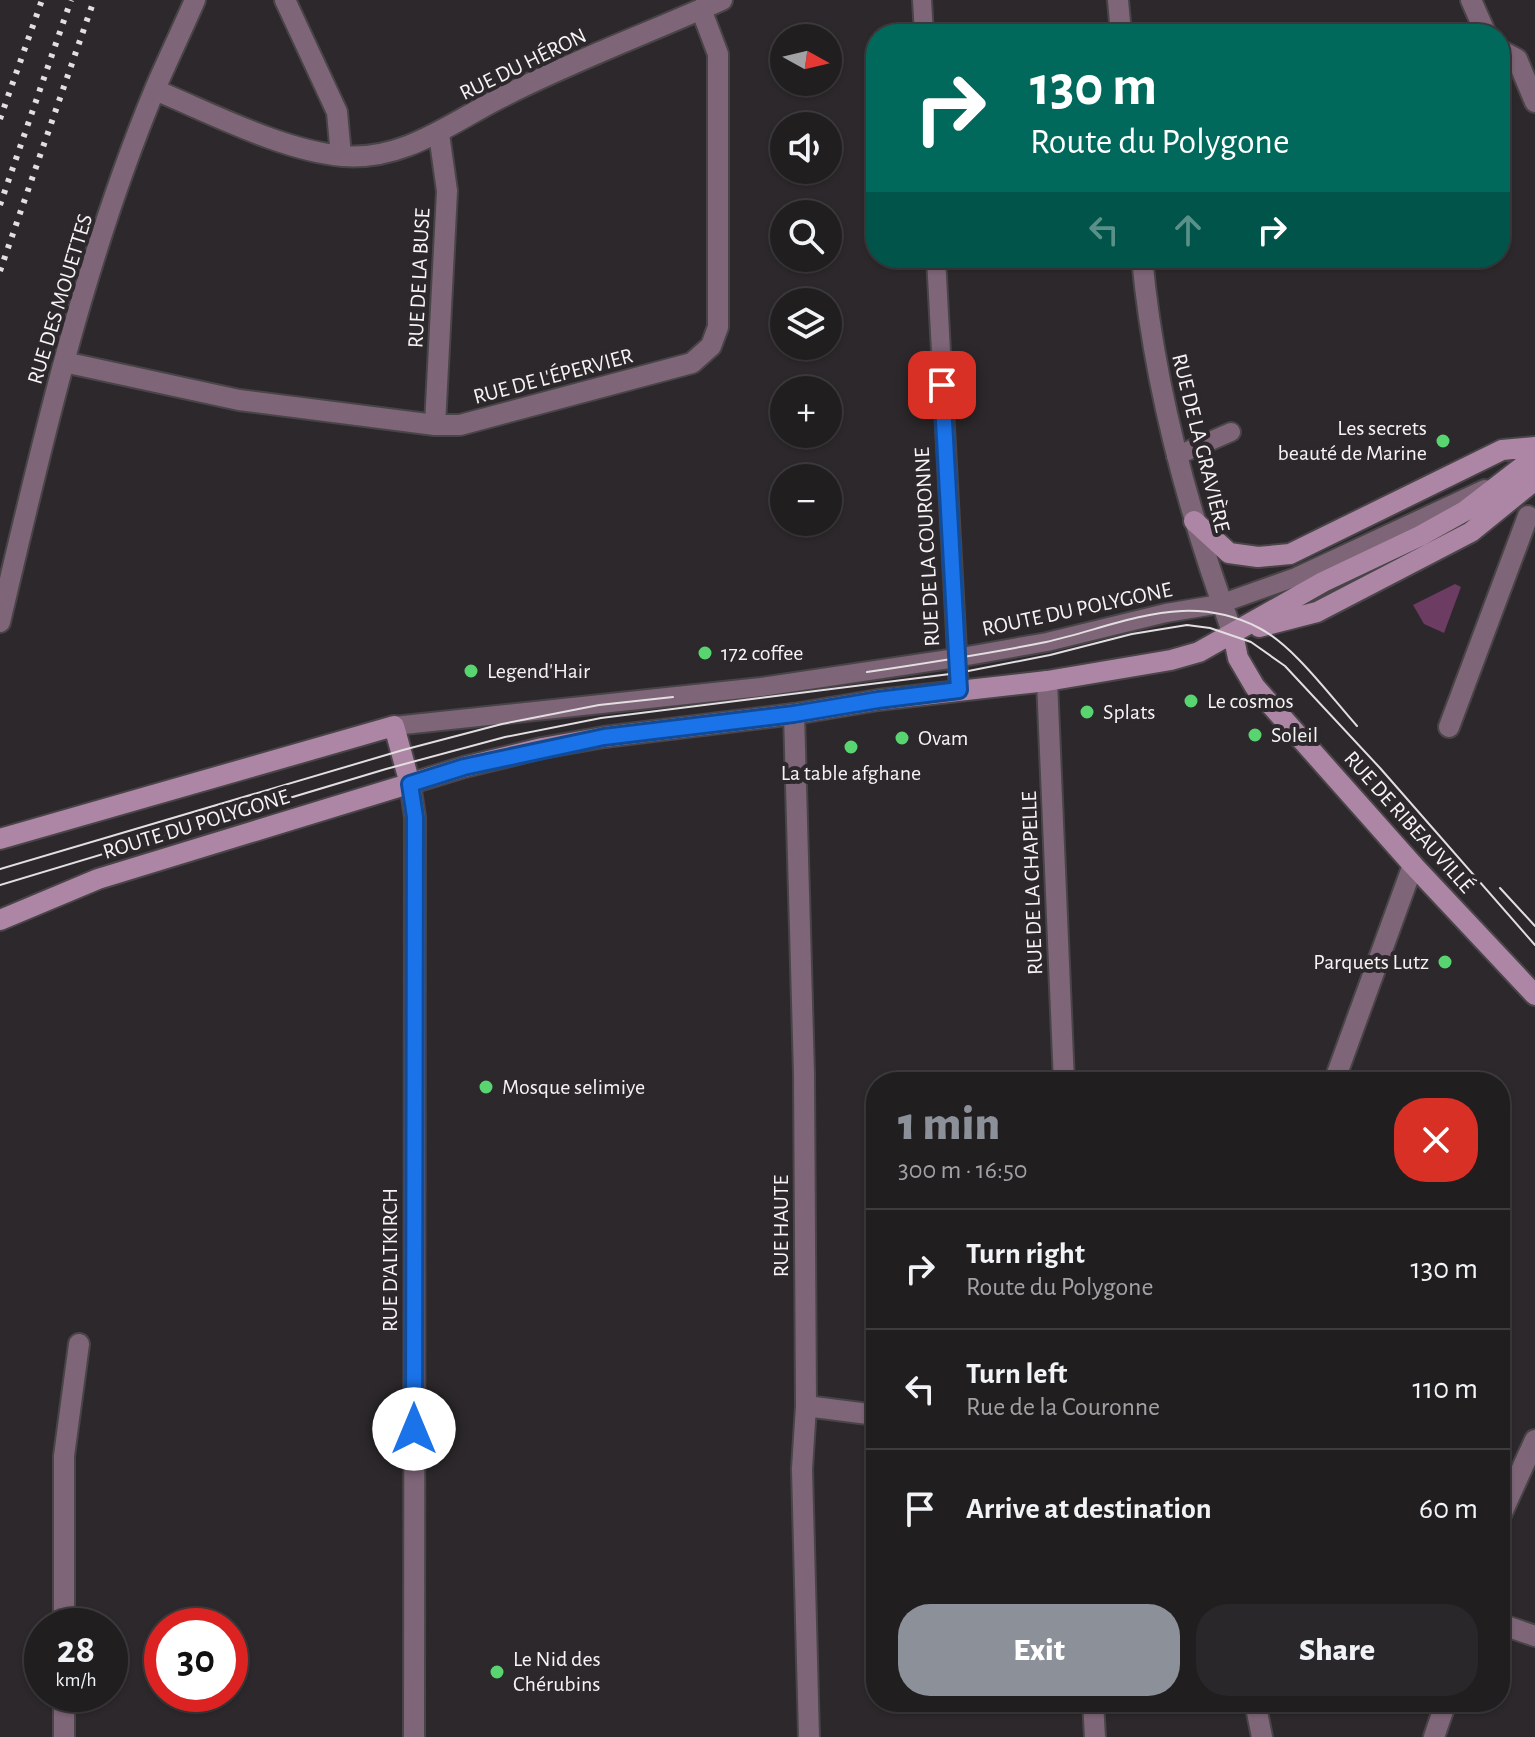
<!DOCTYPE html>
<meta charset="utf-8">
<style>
body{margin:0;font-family:"Alegreya Sans",sans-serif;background:#292729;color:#f1f3f6;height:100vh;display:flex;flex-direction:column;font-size:30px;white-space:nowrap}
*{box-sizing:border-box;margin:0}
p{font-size:26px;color:#a2a2a5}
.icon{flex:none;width:44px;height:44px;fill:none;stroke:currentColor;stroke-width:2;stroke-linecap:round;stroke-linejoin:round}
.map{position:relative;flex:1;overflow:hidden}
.side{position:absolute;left:866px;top:1072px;width:644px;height:640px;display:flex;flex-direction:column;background:#211e20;border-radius:32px;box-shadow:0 2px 6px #0004,0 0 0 2px #3e3c3e}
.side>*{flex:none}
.guide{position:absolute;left:866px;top:24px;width:644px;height:244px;border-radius:32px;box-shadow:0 2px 6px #0004,0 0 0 2px #3e3c3e;background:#00695c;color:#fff;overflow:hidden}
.needle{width:52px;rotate:98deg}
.tools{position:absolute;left:770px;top:24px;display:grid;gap:16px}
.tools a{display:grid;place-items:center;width:72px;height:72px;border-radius:50%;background:#211e20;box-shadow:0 2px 6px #0004,0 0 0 2px #3e3c3e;font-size:40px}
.speed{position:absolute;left:24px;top:1608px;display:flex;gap:16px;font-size:40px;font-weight:700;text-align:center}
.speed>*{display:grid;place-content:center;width:104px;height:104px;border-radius:50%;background:#211e20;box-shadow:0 2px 6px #0004,0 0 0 2px #3e3c3e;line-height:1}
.speed small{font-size:20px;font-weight:400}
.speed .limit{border:12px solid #d22;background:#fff;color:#111}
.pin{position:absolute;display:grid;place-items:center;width:68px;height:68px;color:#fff;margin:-34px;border-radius:16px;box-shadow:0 4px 12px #0006}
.me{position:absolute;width:88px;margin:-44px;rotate:0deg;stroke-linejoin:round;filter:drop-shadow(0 0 6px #0008)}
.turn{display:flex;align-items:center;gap:28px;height:168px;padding:0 32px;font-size:36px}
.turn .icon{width:104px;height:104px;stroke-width:2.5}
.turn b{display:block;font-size:56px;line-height:68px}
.lanes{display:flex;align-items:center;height:76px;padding:0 32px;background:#0003;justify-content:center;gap:40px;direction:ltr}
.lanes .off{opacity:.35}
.round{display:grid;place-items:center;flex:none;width:84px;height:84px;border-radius:32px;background:#292729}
.head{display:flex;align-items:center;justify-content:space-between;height:136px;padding:0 32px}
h1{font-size:48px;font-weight:800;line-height:60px;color:#8c9099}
.cta{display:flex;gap:16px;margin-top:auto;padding:16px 32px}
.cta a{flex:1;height:92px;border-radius:32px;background:#8c9099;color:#fff;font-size:32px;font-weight:800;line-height:92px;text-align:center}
.cta a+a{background:#292729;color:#f1f3f6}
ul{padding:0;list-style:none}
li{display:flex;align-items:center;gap:24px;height:120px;padding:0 32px;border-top:2px solid #3e3c3e}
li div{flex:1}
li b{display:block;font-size:30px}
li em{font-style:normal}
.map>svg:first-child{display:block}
</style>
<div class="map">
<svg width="1535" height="1737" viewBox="0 0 1535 1737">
<rect width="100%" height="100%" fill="#2c282b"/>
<path fill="#6c3c63" d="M1455 584 1461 587 1444 633 1424 624 1413 605Z"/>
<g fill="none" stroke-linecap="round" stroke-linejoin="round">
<defs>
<path id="lane" d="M922 0 924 34
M936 258 959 690
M1176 456 1231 432
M394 726 761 687 956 658 1047 642 1166 613 1220 604 1296 577 1485 489"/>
<path id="street" d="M285 0 337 112 341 156
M1118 0 1121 34
M1471 0 1486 34
M1500 50 1517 59 1535 102
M155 90C211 113 283 151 343 156 403 161 449 124 500 98 572 61 649 33 722 0
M1142 258C1154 388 1188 512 1233 634
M64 362 239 400 435 425H460L692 363 711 346 718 327V54L701 9
M435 425 447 191 439 134
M0 622C42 442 84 260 155 89 168 59 182 30 195 0
M1047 681 1064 1082
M794 714 804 1074 806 1406 802 1469 809 1737
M1449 727 1528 516
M410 784 415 817 414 1737
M1334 1082 1413 865
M806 1406 876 1415
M1500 1517 1535 1440
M1500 1624 1535 1636
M64 1626V1456L79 1344
M64 1694V1737
M1093 1702 1095 1737
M1255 1702 1262 1737
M1434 1737 1446 1702"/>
<path id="secondary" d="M1194 521 1229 553 1258 557 1290 554 1502 450 1535 447
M1259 627 1317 612 1471 532 1535 480
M1233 634 1238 658 1255 687 1413 865 1535 995
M0 839 394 726 410 784
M0 920 98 879 464 767 542 748 604 737 794 714 878 700 1047 681 1171 660 1199 652 1323 582 1420 536 1465 511 1535 457"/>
</defs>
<use href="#lane" stroke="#484447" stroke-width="22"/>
<use href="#street" stroke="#484447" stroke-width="24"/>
<use href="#secondary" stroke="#484447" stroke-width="24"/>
<use href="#lane" stroke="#7e6578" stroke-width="18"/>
<use href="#street" stroke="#7e6578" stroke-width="20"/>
<use href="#secondary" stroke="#ae86a5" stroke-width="20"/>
<path stroke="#e2dee1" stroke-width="2" d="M867 672C927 663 987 654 1046 642 1091 632 1137 613 1182 611 1208 610 1236 616 1259 628 1293 645 1331 697 1357 726
M0 869 403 750 502 724 599 705 673 697
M0 885 386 769 505 737 601 718 958 673 1050 655 1132 634 1187 625 1210 628 1251 642 1285 666 1380 768 1535 945
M1500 888 1535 926"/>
<path stroke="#e2dee1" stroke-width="6" stroke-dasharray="4 8" stroke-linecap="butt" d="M0 119 42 0
M0 205 71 0
M0 271 94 0"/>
</g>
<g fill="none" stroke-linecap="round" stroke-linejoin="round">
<defs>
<path id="route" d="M414 1429 415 817 410 784 464 767 604 737 794 714 878 700 959 690 942 385"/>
</defs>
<use href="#route" stroke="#114b97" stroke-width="20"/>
<use href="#route" stroke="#1a73e8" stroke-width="14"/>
</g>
<g fill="#58d570" stroke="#2c282b" stroke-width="3">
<circle cx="1443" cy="441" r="8"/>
<circle cx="705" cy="653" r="8"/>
<circle cx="471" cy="671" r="8"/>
<circle cx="1191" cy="701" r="8"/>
<circle cx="1087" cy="712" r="8"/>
<circle cx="1255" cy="735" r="8"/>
<circle cx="902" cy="738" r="8"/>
<circle cx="851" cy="747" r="8"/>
<circle cx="1445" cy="962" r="8"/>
<circle cx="486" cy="1087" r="8"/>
<circle cx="497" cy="1672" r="8"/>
</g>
<g text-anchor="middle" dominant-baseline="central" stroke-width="8" stroke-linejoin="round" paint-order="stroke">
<g font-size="22" fill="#f6f3f5" stroke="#2c282b">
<text transform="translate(523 64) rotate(-26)">RUE DU HÉRON</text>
<text transform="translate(419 278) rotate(-87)">RUE DE LA BUSE</text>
<text transform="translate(60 299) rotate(-73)">RUE DES MOUETTES</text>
<text transform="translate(553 376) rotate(-15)">RUE DE L'ÉPERVIER</text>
<text transform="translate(1201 443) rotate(76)">RUE DE LA GRAVIÈRE</text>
<text transform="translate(927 547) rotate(-93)">RUE DE LA COURONNE</text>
<text transform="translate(1077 609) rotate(-12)">ROUTE DU POLYGONE</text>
<text transform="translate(1409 822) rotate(48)">RUE DE RIBEAUVILLÉ</text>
<text transform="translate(196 824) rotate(-17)">ROUTE DU POLYGONE</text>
<text transform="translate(1032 883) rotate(-92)">RUE DE LA CHAPELLE</text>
<text transform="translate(781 1226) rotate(-90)">RUE HAUTE</text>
<text transform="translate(390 1260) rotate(-90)">RUE D'ALTKIRCH</text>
</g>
<g font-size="22" fill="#f6f3f5" stroke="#2c282b" text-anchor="start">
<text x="1427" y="428" text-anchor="end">Les secrets<tspan x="1427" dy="25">beauté de Marine</tspan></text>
<text x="721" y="653">172 coffee</text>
<text x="487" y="671">Legend'Hair</text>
<text x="1207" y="701">Le cosmos</text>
<text x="1103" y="712">Splats</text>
<text x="1271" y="735">Soleil</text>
<text x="918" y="738">Ovam</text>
<text x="851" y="773" text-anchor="middle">La table afghane</text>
<text x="1429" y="962" text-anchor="end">Parquets Lutz</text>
<text x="502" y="1087">Mosque selimiye</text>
<text x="513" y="1659">Le Nid des<tspan x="513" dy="25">Chérubins</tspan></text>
</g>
</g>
</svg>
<div class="tools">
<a><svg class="needle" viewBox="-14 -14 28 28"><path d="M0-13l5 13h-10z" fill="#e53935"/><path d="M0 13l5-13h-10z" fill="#a2a2a5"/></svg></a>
<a><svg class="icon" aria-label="sound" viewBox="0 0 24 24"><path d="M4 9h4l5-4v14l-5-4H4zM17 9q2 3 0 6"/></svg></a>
<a><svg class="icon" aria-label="search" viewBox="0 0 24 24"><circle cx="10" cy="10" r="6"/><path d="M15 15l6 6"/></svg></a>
<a><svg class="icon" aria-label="layers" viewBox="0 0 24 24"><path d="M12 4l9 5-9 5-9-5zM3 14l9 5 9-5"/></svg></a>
<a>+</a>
<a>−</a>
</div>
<div class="speed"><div>28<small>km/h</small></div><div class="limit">30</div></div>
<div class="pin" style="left:942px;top:385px;background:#d93025"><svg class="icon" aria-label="arrive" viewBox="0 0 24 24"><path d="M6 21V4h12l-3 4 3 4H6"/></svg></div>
<svg class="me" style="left:414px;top:1429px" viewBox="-20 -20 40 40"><circle r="19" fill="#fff"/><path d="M0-13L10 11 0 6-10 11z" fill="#1a73e8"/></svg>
<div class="guide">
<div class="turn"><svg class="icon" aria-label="right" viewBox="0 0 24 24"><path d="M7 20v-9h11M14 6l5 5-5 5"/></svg><div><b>130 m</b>Route du Polygone</div></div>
<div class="lanes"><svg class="icon off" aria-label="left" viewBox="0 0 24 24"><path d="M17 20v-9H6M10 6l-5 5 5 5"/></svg><svg class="icon off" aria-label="ahead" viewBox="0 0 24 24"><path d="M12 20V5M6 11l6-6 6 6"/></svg><svg class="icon" aria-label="right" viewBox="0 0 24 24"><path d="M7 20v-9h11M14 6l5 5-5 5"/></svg></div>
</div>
<section class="side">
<div class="head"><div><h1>1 min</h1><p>300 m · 16:50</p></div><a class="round" style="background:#d93025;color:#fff"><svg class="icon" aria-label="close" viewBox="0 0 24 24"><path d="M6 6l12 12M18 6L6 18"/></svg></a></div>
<ul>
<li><svg class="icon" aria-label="right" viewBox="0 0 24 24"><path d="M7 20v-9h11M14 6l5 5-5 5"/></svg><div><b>Turn right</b><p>Route du Polygone</p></div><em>130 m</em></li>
<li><svg class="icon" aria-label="left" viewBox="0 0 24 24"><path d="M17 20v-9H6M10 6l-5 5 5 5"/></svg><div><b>Turn left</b><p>Rue de la Couronne</p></div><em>110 m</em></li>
<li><svg class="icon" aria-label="arrive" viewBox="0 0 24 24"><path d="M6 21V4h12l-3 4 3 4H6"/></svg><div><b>Arrive at destination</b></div><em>60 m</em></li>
</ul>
<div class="cta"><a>Exit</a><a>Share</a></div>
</section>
</div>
